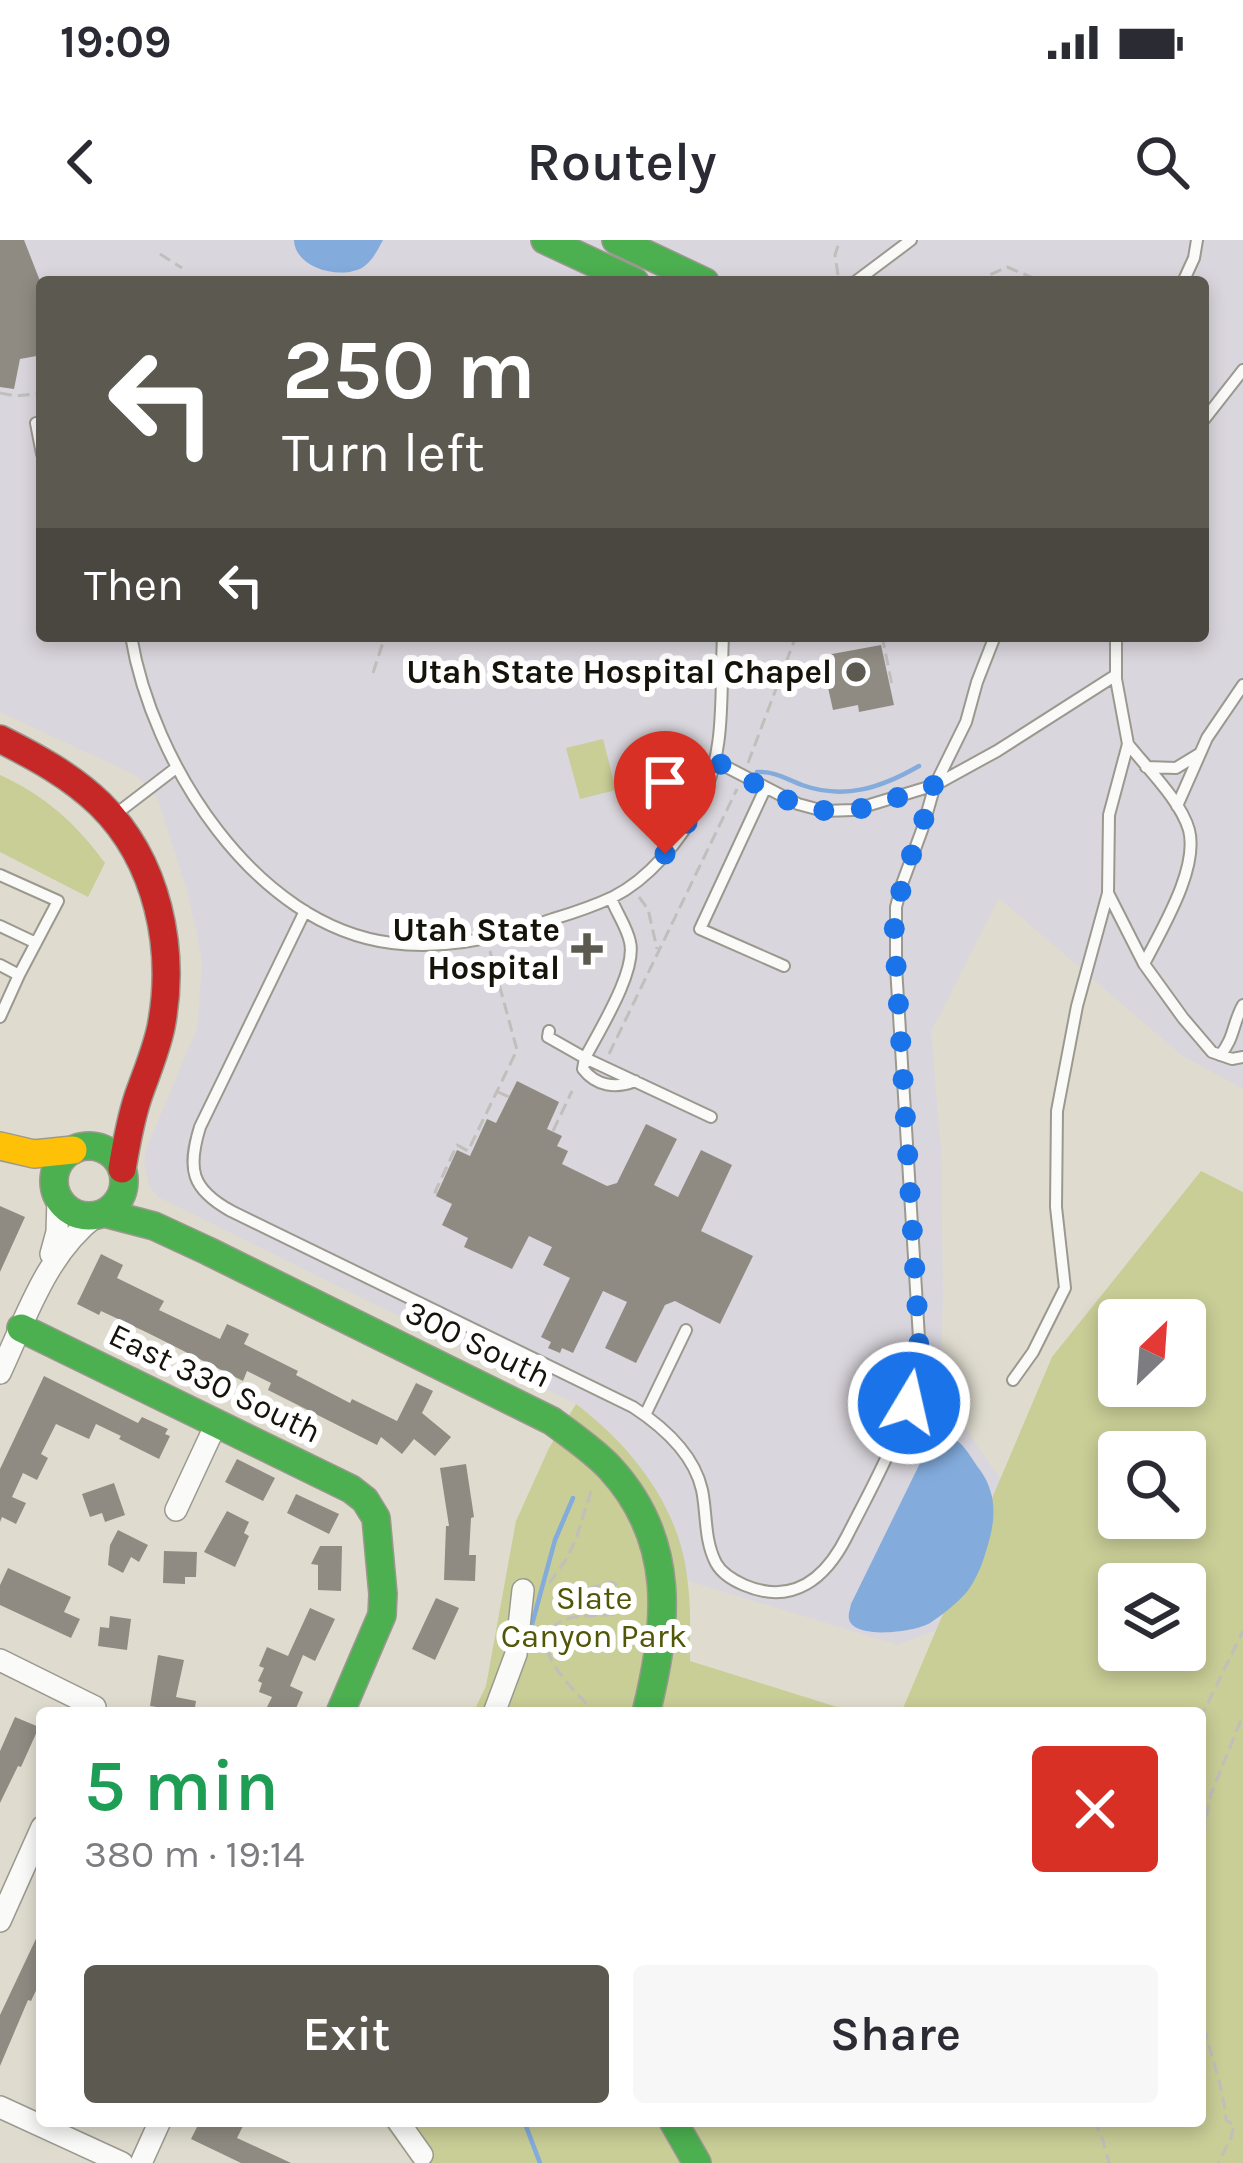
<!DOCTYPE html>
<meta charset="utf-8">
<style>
body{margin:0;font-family:Karla,sans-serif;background:#f7f7f7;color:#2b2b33;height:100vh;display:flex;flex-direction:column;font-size:45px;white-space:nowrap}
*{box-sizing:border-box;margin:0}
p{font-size:39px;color:#7c7c81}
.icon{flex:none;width:66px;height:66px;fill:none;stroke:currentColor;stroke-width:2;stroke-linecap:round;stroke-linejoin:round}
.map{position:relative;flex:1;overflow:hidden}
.details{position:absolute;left:36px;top:1467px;width:1170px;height:420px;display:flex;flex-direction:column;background:#fff;border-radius:12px;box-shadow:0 6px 18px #0003}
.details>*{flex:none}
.hud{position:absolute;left:36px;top:36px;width:1173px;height:366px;border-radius:12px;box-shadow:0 6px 18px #0003;background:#5c5950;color:#fff;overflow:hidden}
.needle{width:78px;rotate:25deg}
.fabs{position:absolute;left:1098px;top:1059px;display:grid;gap:24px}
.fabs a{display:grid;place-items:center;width:108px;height:108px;border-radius:12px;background:#fff;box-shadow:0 6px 18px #0003;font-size:60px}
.pin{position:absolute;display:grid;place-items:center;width:102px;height:102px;color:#fff;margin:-123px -51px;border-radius:50% 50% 50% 0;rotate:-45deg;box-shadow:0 0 12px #0007}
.pin .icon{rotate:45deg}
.me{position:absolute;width:132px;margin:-66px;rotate:9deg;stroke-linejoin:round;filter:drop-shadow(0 0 9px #0008)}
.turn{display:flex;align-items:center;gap:42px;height:252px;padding:0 48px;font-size:54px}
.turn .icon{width:156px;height:156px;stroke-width:2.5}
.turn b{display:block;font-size:84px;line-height:102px}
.then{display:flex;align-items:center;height:114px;padding:0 48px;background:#0003;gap:24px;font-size:45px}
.round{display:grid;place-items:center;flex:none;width:126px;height:126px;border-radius:12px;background:#f7f7f7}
.overview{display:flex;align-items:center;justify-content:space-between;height:204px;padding:0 48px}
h1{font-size:72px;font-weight:600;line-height:90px;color:#1e9e55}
.action{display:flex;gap:24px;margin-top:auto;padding:24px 48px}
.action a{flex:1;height:138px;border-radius:12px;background:#5c5950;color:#fff;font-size:48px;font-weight:600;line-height:138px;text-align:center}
.action a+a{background:#f7f7f7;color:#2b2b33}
.status{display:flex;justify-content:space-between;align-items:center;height:84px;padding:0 60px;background:#fff;direction:ltr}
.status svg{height:33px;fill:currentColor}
header{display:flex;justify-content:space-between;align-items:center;height:156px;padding:0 48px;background:#fff;font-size:54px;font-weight:600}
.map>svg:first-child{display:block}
</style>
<div class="status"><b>19:09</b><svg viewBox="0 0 49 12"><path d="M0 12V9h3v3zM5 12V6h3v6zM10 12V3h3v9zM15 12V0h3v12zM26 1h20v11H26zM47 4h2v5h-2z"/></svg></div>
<header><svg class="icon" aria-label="back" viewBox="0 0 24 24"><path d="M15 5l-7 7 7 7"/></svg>Routely<svg class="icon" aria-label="search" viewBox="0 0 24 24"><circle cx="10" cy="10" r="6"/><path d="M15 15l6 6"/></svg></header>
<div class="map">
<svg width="1243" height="1923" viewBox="0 0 1243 1923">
<rect width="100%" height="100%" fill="#dfdccf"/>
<path fill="#dad6dd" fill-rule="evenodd" d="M0 0H1243V849L1181 815 999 658 931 792 941 909 943 1057 940 1151 1007 1249 954 1383 898 1405 688 1341 677 1294 593 1177 576 1164 158 957 150 947 144 923 146 909 197 788 202 723 197 694 186 648 157 557 137 536 0 472ZM42 42H1203V396H42Z"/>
<path fill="#c9cd96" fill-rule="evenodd" d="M603 499 616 550 580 559 566 508Z
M0 535C44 555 76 583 105 623L88 657 0 612Z
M1201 931 1243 952V1923H413L382 1881H1200V1473H901L1052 1117ZM1119 1080H1185V1146H1119ZM1119 1212H1185V1278H1119ZM1119 1344H1185V1410H1119Z
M576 1164C634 1208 682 1270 688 1345 691 1370 690 1396 690 1421L856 1473H473L486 1446 516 1281 549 1208Z"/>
<path fill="#83abdc" d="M294 0H383C377 11 370 26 357 30 335 38 295 27 294 0Z
M941 1194C960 1195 969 1215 980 1230 996 1252 996 1276 989 1301 984 1319 978 1338 966 1353 957 1363 941 1376 930 1383 915 1392 859 1399 850 1382 847 1376 850 1370 851 1364L926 1211Z"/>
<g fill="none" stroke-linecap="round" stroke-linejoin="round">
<path stroke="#83abdc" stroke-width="4.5" d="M757 532C775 531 786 539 802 545 844 560 881 548 919 526
M528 1399 555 1300 573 1258
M524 1881 540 1923"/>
</g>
<path fill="#8f8b82" d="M0 0H24L42 46V115L20 119 14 149 0 147Z
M881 405 894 465 859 472 858 465 833 470 821 416Z
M517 841 559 862 547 889 562 896 557 906 568 911 562 924 607 946 617 943 646 884 677 899 654 945 678 957 701 910 732 925 701 991 753 1016 720 1084 675 1061 665 1065 636 1123 605 1108 627 1062 603 1051 573 1113 562 1108 560 1113 548 1108 551 1102 541 1097 570 1038 543 1025 552 1007 529 996 512 1029 464 1007 468 998 442 985 452 964 436 956 457 910 470 916 487 879 496 883Z
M0 966 25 977 0 1032Z
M101 1014 123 1025 117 1038 164 1061 159 1070 220 1099 227 1084 249 1094 244 1104 298 1131 296 1135 350 1163 352 1159 397 1181 416 1143 433 1151 422 1173 451 1197 435 1216 414 1199 402 1214 381 1197 377 1205 268 1150 271 1143 247 1131 243 1141 148 1093 101 1071 99 1075 77 1064Z
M44 1136 138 1183 142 1177 168 1189 165 1194 170 1196 159 1219 119 1199 121 1196 96 1184 89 1199 56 1184 41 1214 48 1218 37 1240 23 1233 12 1257 26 1263 16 1284 2 1277 0 1282V1229Z
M237 1219 275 1238 263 1261 225 1242Z
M466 1224 474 1277 471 1278 469 1315H476L475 1341 444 1340 446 1286H449L440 1228Z
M114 1243 125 1275 105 1282 102 1273 90 1277 82 1254Z
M296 1254 339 1274 329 1294 287 1273Z
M227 1271 249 1282 244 1293 249 1296 235 1327 204 1312Z
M118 1290 148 1305 139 1322 131 1317 123 1333 108 1325 110 1305Z
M320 1306H342L341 1351 318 1350V1325L311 1324Z
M164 1311 197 1312 196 1337H185V1344L163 1343Z
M8 1328 71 1357 64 1372 80 1379 71 1398 0 1365V1345Z
M436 1358 459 1368 435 1420 412 1409Z
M310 1368 335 1379 315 1421 303 1415 290 1446 303 1452 294 1473H264L272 1457 259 1452 262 1443 258 1441 264 1428 259 1426 267 1407 288 1416Z
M110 1376 131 1379 127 1410 98 1406 100 1387 109 1388Z
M158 1415 184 1420 176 1457 196 1461 194 1473 150 1466Z
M15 1477 39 1487 21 1527 18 1526 0 1563V1511Z
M42 1686V1738L31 1761 28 1760 0 1826V1775Z
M200 1881H233L243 1886 237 1898 291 1923H241L191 1899Z"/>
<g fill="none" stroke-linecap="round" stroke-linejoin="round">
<defs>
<path id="lane" d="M855 42 911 0
M1183 42 1194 18 1197 0
M1203 181 1243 130
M36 183 42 214
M131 396C152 522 254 686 392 703 446 710 503 697 553 679 573 673 594 666 613 657 649 639 681 600 699 565 727 512 720 454 723 396
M1128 504C1146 527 1181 561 1189 590 1199 629 1161 690 1144 724
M715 521 798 564 824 571 853 570 935 545 997 511 1116 435
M1146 527 1176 528 1199 514
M765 549 700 689 784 726
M1177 566 1207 498 1243 445
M112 577 176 528
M0 635 58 661 19 735
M1108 653 1144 724 1183 778 1212 812 1232 819 1243 817
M611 658C616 672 627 687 630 702 637 731 599 791 585 818L711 877
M305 671 200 887C187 929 191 949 231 971L633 1167C662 1186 694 1214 702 1250 707 1274 704 1300 716 1323 722 1334 733 1340 744 1345 793 1366 826 1338 847 1296 880 1231 916 1172 919 1098L896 727V667L902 644 922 590 935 545 966 482 977 442 995 396
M0 686 36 703
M0 725 19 735 0 777
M549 791 548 797 585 818 583 829C596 846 616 849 635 841
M1220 815C1234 800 1233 782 1243 765
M1013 1140 1033 1112 1065 1048 1056 967 1057 871 1077 766 1108 653 1109 575 1128 504 1116 439V396
M645 1175 686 1090"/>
<path id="street" d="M51 1014 57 992 58 959
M0 1133C26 1078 46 1014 96 976
M176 1270 216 1184
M0 1420 95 1467 92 1473
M494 1473 516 1414 523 1350
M0 1681 42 1587
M0 1867 122 1923
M398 1881 422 1915
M141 1923 160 1881"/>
<path id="fast" d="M545 0 635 42
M616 0 705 42
M54 941a35 35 0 1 1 70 0a35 35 0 1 1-70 0Z
M104 973 154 986 208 1011 552 1181C572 1196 593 1210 610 1228 677 1301 668 1385 646 1473
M21 1088 351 1249 365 1260 376 1278 383 1354 382 1375 340 1473
M673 1881 697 1923"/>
<path id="slow" d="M0 906 34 914 73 910"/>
<path id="jam" d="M0 499C36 517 71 536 100 564 158 621 176 709 161 787 156 811 146 834 138 857 130 881 126 905 122 929"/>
</defs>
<use href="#lane" stroke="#9b998f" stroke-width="14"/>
<use href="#street" stroke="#9b998f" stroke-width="24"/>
<use href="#fast" stroke="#9b998f" stroke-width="30"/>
<use href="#slow" stroke="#9b998f" stroke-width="30"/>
<use href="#jam" stroke="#9b998f" stroke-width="30"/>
<path stroke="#c0bfbb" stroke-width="3" stroke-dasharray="12 6" stroke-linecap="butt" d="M160 14 182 28
M838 35 835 15 840 0
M974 42 1007 27 1043 42
M0 153 16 156 42 153
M882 396 892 445
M618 398 626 396
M373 433 385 396
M748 523 796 396
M639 657 648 669 657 709
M609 814 737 549
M498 852 509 857
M553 891 572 851
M437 953 435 952 457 905 468 911 517 810 490 711
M591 1251 576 1299 565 1321 550 1342C564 1366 591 1345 612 1342 625 1350 630 1354 627 1369 609 1379 589 1373 570 1378 511 1395 577 1453 596 1473
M1200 1479 1243 1391
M1200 1612 1211 1554 1243 1475
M1200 1770C1207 1807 1223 1842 1226 1880L1234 1885 1231 1898 1218 1923
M1093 1881 1101 1894 1109 1923"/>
<use href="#lane" stroke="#fafaf8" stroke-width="10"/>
<use href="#street" stroke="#fafaf8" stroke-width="21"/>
<use href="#fast" stroke="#4caf50" stroke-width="27"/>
<use href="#slow" stroke="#ffc107" stroke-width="27"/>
<use href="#jam" stroke="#c62828" stroke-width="27"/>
</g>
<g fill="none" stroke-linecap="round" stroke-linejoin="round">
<path stroke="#1a73e8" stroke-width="21" stroke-dasharray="0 37.8" d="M665 614 699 566 715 521C757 543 803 579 854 570 881 565 908 553 935 545 921 593 898 641 894 692L919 1098 918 1124 909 1163"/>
</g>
<g fill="#5c5950" stroke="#fff" stroke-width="4.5">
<circle cx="856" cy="432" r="12"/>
<path d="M581 691h12v12h12v12h-12v12h-12v-12h-12v-12h12z"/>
</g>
<g text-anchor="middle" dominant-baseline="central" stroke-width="12" stroke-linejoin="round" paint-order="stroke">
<g font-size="33" font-weight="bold" fill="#16130b" stroke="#fff" text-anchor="end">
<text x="832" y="432">Utah State Hospital Chapel</text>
<text x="560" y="690">Utah State<tspan x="560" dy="38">Hospital</tspan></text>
</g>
<g font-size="33" fill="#16130b" stroke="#fff">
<text transform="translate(478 1104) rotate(26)">300 South</text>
<text transform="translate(215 1143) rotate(26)">East 330 South</text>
</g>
<g font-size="33" fill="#515707" stroke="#fff">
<text x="594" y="1358">Slate<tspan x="594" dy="38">Canyon Park</tspan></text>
</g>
</g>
</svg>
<div class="fabs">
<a><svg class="needle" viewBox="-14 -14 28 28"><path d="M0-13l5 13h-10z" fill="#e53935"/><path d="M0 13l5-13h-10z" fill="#7c7c81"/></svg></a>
<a><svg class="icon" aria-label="search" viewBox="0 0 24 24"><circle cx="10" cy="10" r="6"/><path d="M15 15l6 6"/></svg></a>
<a><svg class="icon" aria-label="layers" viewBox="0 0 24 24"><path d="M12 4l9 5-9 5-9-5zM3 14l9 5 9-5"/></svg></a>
</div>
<div class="pin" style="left:665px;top:614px;background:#d93025"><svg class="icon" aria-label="arrive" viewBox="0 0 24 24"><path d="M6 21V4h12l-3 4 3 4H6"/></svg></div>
<svg class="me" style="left:909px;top:1163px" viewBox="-20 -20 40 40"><circle r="17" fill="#1a73e8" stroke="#fff" stroke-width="3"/><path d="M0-11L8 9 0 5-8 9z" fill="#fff"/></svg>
<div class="hud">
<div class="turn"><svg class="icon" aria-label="left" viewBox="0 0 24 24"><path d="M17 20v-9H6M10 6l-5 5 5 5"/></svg><div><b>250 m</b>Turn left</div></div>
<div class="then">Then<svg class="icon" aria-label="left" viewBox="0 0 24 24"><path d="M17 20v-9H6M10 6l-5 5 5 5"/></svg></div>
</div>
<section class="details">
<div class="overview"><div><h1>5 min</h1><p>380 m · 19:14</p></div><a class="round" style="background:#d93025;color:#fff"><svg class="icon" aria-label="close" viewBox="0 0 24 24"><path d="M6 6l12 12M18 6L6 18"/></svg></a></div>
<div class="action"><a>Exit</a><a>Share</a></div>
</section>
</div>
